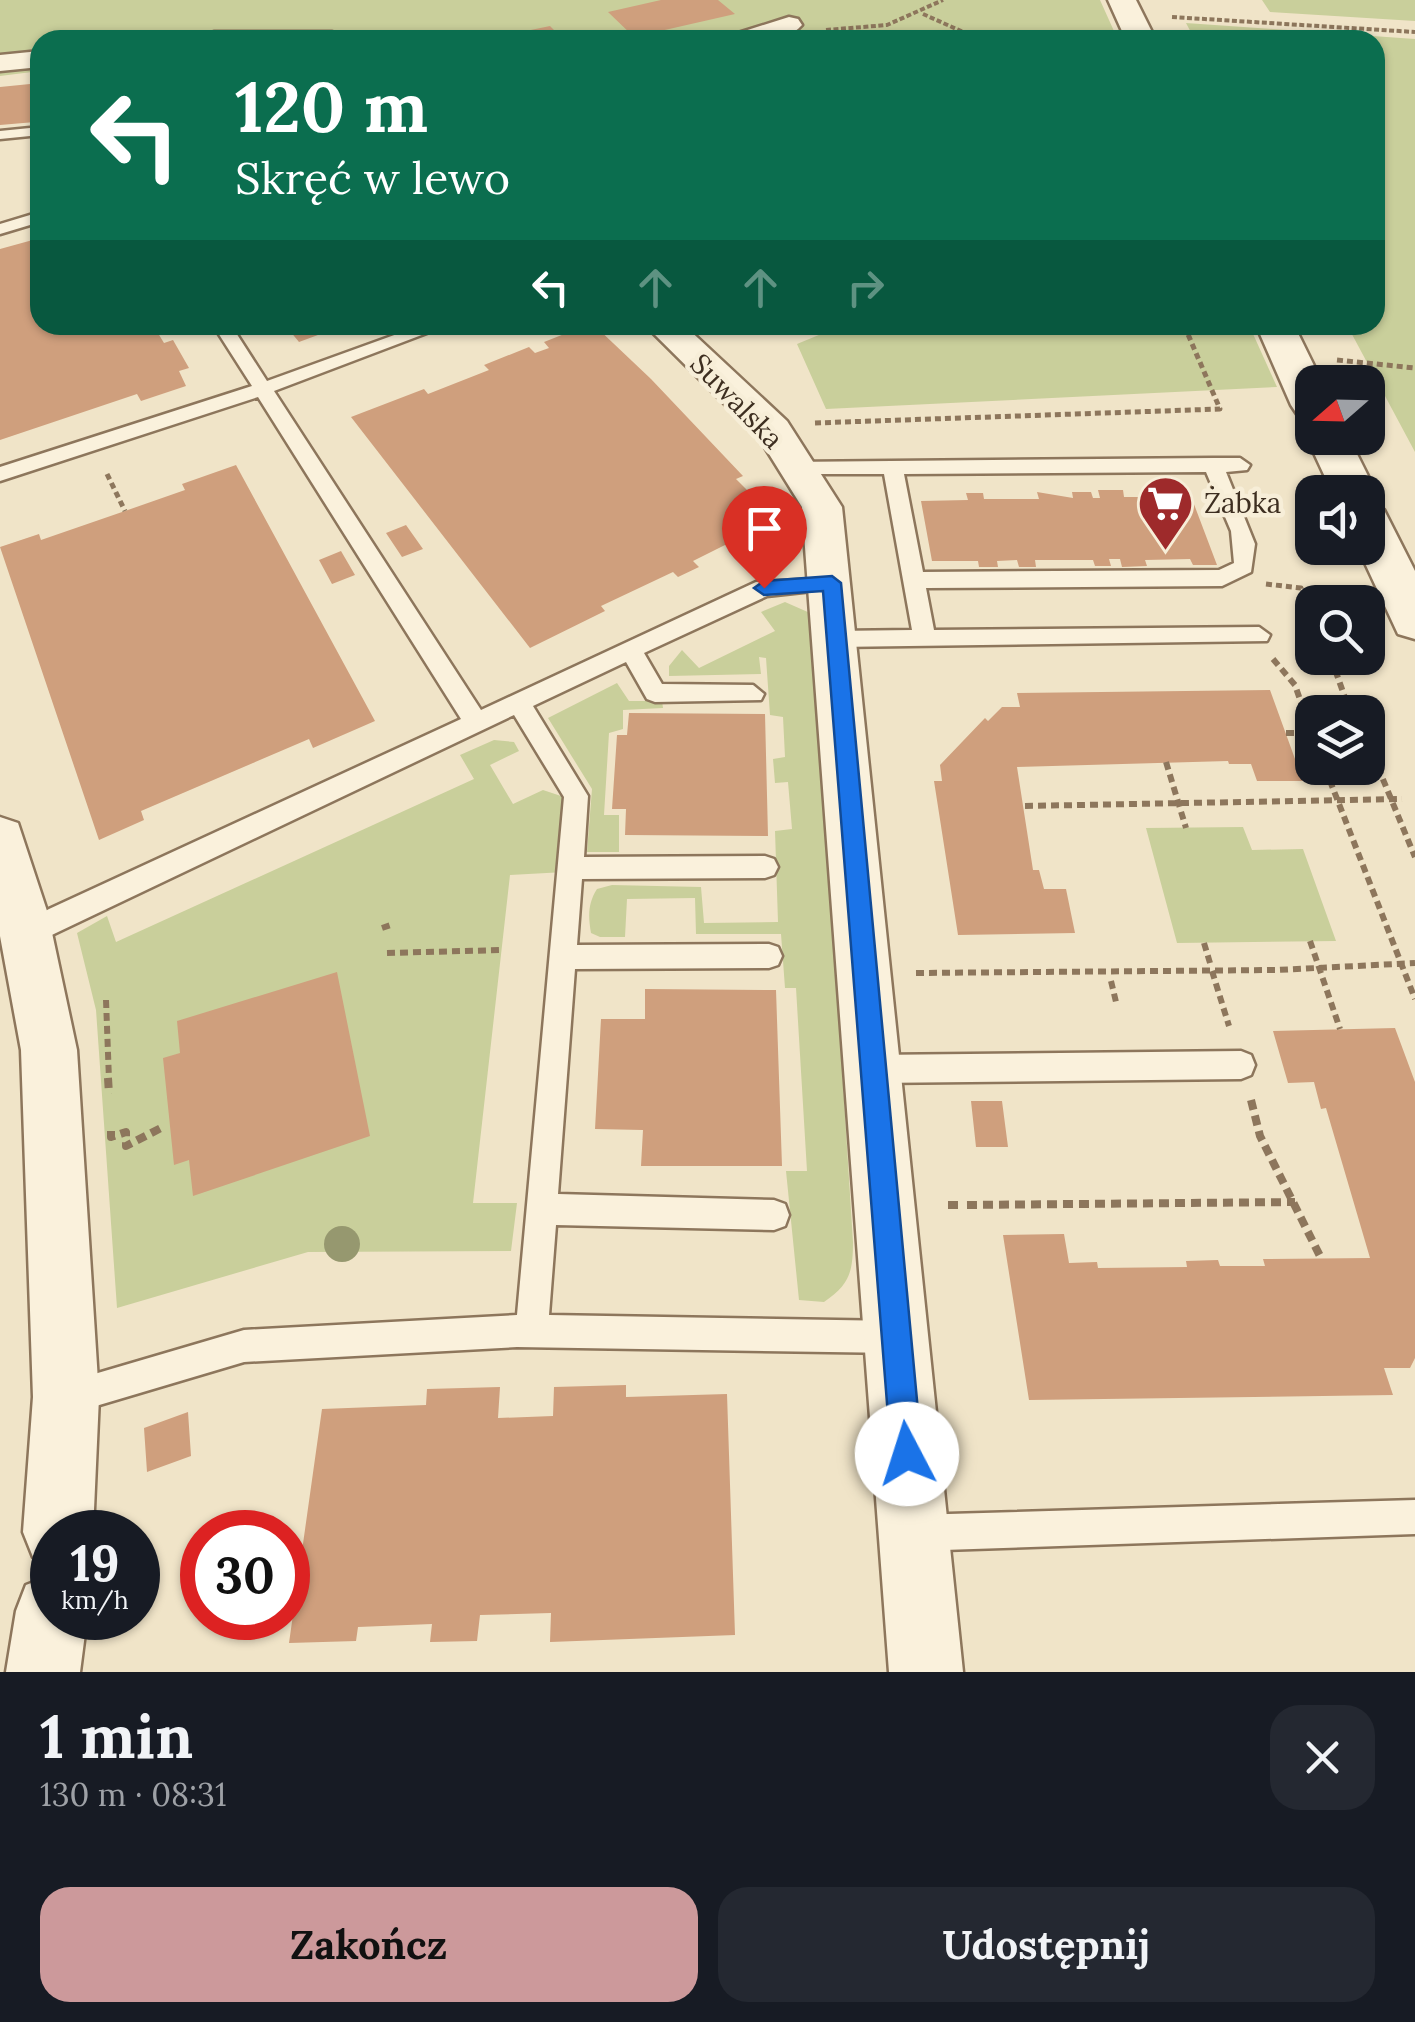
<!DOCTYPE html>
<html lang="pl">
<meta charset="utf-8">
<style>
body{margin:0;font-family:Lora,serif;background:#242831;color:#f1f3f6;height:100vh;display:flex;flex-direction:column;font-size:38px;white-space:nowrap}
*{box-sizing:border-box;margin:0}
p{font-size:32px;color:#9ea1a6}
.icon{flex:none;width:55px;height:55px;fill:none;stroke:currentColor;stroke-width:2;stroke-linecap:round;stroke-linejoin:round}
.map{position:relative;height:1672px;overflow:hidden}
.panel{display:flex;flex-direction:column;background:#171b24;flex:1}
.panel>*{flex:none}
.hud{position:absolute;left:30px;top:30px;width:1355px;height:305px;border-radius:30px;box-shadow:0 2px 8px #0004;background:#0b6e4f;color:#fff;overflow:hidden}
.needle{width:65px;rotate:250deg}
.tools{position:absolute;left:1295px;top:365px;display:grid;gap:20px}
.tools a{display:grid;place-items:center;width:90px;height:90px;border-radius:20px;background:#171b24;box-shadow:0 2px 8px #0004;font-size:50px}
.speed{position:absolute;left:30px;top:1510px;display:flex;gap:20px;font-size:50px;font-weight:700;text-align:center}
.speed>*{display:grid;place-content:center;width:130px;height:130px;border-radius:50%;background:#171b24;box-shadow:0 2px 8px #0004;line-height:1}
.speed small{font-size:25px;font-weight:400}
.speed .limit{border:15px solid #d22;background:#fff;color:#111}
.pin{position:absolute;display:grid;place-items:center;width:85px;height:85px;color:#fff;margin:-102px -42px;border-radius:50% 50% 50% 0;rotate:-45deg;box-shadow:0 0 10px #0007}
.pin .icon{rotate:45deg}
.me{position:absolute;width:110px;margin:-55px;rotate:355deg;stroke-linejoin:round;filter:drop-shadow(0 0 8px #0008)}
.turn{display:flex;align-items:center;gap:35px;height:210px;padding:0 40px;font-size:45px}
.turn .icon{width:130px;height:130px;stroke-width:2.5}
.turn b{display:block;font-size:70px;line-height:85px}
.lanes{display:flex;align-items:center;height:95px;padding:0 40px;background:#0003;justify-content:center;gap:50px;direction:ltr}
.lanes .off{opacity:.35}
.round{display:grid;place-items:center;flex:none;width:105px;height:105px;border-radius:30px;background:#242831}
.headline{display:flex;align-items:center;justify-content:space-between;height:170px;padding:0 40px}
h1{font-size:60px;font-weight:800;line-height:75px}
.button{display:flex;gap:20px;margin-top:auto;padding:20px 40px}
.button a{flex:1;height:115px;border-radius:30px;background:#cc999b;color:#111;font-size:40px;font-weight:800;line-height:115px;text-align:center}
.button a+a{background:#242831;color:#f1f3f6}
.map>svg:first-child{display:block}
</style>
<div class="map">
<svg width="1415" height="1672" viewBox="0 0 1415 1672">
<rect width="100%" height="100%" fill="#f0e4c8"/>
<path fill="#c9cf9b" d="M0 0H1100L1118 40H40V71L0 76Z
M1262 0H1415V21L1270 12Z
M1186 23 1415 39V452L1347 325H1375V40H1195Z
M843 325H1249L1277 387 826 409 797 344Z
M785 602 810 613 814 623 853 1242C853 1273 849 1285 824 1302L799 1300 786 1171H807L796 988H785L781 934H696L695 898 627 899 625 937H600L591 933C588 916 588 903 597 889L612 885 701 887 704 923 778 922 775 831 792 829 788 782 775 783 773 759 785 757 783 717 770 715 766 658 759 657 761 674 669 676V666L682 650 699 668 775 631 761 612Z
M617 683 629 701H662L663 708 623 710V729L609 733 604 815H619V852H587L592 789 548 718Z
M494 740 514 742 519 751 490 765 513 804 543 790 570 799 565 872 510 875 473 1203H517L511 1251 308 1252 117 1308 96 1010 77 933 107 916 116 942 474 779 460 755Z
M1243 827 1252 850 1303 849 1336 941 1177 943 1146 828Z"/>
<path fill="#cf9f7d" d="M661 0H718L735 14 634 37 608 12Z
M550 26 564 40H493L492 38Z
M40 83 35 122 0 125V87Z
M40 238V325H153L164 343 173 340 189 368 179 371 186 386 141 401 137 394 0 440V249Z
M285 325H345L299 342Z
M587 325H594L651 379 743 476 736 479 753 496 760 517 739 527 750 539 731 549 727 544 693 561 699 567 678 577 673 572 601 606 605 611 530 648 351 417 424 389 428 394 489 370 484 365 529 347 535 353 549 348 544 342Z
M236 465 375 721 313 748 309 739 141 811 144 820 99 840 0 547 39 534 41 540 125 511 185 490 182 484Z
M1098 490H1123L1124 497H1168L1166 491H1189L1217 565H1193L1190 559 1145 560 1147 566 1122 567 1120 559H1109L1111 566H1095L1093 560H1035L1036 567H1019L1017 560 997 561 998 567H979L978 561H932L921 501 968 500 966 493H983L984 499H1039L1037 492 1073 498 1072 492H1091L1093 498H1100Z
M406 525 423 549 402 557 386 533Z
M341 551 355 575 332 584 319 560Z
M1270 690 1303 781H1257L1251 764H1229L1228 761 1017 767 1033 870H1039L1044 889H1066L1075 933 958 935 934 781H942L940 765 985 718 988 721 1002 707H1020L1017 693Z
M629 713 765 714 768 836 625 835 626 809H612L617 735H627Z
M337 972 370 1136 193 1196 189 1160 174 1165 163 1058 180 1053 177 1021Z
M645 989 776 990 782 1166H641L643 1130 595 1129 601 1019H645Z
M1395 1028 1415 1082V1358L1410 1368H1384L1393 1395 1029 1400 1003 1235 1064 1234 1069 1263 1097 1262 1098 1268 1187 1267 1186 1261 1218 1260 1220 1266H1265L1263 1259 1370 1258 1326 1108 1321 1109 1314 1082 1288 1083 1273 1031Z
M971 1101H1002L1008 1147H976Z
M626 1385V1397L727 1394 735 1635 550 1642 551 1613 480 1615 477 1641 430 1642 432 1624 358 1627 356 1641 289 1643 322 1409 426 1405 427 1389 500 1387 498 1418 553 1416 554 1387Z
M188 1412 191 1456 147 1472 144 1428Z"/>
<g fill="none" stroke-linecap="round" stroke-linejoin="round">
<defs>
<path id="service" d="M40 127V135L0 139V131Z
M40 212V222L0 234V224Z
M213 325H231L267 381 422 325H448L274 391 481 710 756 582 840 578 843 583 840 588 767 596 644 653 662 684 753 685 764 694 761 700 655 702 647 699 626 662 533 706 588 796 584 857 765 856 774 859 778 867 774 875 765 878 582 879 577 945 769 944 778 947 782 956 778 965 769 968 575 969 558 1194 774 1200 785 1204 789 1215 785 1226 774 1230 556 1225 549 1315 896 1321 907 1326 912 1337 907 1348 896 1353 517 1347 244 1362 69 1414 57 1409 52 1397 57 1385 244 1330 517 1315 564 797 514 715 35 943 26 947 17 943 13 935 17 927 49 909 461 719 258 397 0 481V467L252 386Z
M1213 458H1240L1250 465 1247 470 1226 472 1255 544 1251 572 1222 586 926 588 934 630 1259 627 1270 635 1267 641 836 647 825 639 836 631 912 630 884 474H797L790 472V462ZM1206 472 1231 531 1234 563 1219 570 923 572 904 474Z
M1241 1051 1251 1055 1255 1065 1251 1075 1241 1079 873 1083 863 1079 859 1069 863 1059 873 1055Z
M1415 1500V1534L914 1551 902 1545 896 1533 902 1521 914 1515Z"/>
<path id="minor" d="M789 17 798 19 802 25C786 44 754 40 731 40L735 34Z
M214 32H332L346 40H200Z
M40 51V67L0 71V55Z
M645 325H684L787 421 842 507 963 1672H889L802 507 759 438Z
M0 817 18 823 48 914 77 1050 99 1397 93 1532H52V1565L33 1557 23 1532 33 1397 21 1050 0 936Z
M52 1575V1618H87L80 1672H6L16 1611 26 1585Z"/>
<path id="tertiary" d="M1108 0H1136L1156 40H1126Z
M1256 325H1294L1322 382H1312V418L1297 414 1291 405Z
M1312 429V438H1349L1376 492 1370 503 1368 492H1332L1307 438Z
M1368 505 1384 510 1415 571V639L1398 634 1358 548H1368Z"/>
</defs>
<use href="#service" stroke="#8d765c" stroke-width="5"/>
<use href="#minor" stroke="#8d765c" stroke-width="5"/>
<use href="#tertiary" stroke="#8d765c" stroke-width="5"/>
<path stroke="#8d765c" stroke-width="4" stroke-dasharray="5 2.5" stroke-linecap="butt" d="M923 14 981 40
M1172 17 1415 32
M826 30 887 25 943 0"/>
<path stroke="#8d765c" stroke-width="5" stroke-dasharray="6 4" stroke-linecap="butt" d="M1337 360 1415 368
M1346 366 1354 382
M1368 411 1376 428
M815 423 1220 409 1184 325
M107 474 125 511
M1266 584 1301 588 1304 606 1312 618"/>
<path stroke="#8d765c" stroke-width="6" stroke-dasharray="8 5" stroke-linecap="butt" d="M1331 658 1350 712
M1273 659 1295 685 1312 734
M1368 732 1372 731
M1286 733H1311
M1368 743 1415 857
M1166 762 1186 828
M1325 768 1415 999
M1025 806 1402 799
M382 928 391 925
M1310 941 1340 1029
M1204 943 1210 963
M387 953 502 950
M1212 971 1229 1026
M916 973 1277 970 1415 963
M1111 981 1116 1002
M106 1000 109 1080"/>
<path stroke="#8d765c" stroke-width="8" stroke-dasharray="10 6" stroke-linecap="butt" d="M108 1078 109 1094
M1251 1100 1260 1136 1321 1258
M111 1131V1137L126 1132V1146L163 1127
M948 1205H960
M967 1205 1295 1202"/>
<use href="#service" fill="#faf1dc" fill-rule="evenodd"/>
<use href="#minor" fill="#faf1dc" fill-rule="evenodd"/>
<use href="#tertiary" fill="#faf1dc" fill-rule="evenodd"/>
</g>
<circle fill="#96986f" cx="342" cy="1244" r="18"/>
<path fill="#1a73e8" stroke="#114b97" stroke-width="2.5" d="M832 576 841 583 922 1454 918 1465 907 1470 896 1465 891 1454 823 591 764 595 754 588 764 581Z"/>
<defs>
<symbol id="supermarket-pin" viewBox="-11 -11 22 30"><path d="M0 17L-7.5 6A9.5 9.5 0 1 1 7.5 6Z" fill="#9e2a2b" stroke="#f7eed8"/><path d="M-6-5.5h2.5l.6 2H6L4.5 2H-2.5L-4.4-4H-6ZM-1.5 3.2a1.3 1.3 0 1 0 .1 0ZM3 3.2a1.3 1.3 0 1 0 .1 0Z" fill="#fff"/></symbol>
</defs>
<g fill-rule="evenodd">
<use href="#supermarket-pin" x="1134" y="472" width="63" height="86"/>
</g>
<g text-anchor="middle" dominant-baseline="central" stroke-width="9" stroke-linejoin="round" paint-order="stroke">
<g font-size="28" fill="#3d2e20" stroke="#f7eed8">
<text transform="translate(737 401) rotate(46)">Suwalska</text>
</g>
<g font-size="28" fill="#3d2e20" stroke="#f7eed8" text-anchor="start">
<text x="1204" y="503">Żabka</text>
</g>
</g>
</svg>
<div class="tools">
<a><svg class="needle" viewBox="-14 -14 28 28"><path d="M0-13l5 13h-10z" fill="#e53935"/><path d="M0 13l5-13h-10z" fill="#9ea1a6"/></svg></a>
<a><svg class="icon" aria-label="sound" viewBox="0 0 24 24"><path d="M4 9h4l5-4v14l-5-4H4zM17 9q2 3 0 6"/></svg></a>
<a><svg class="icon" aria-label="search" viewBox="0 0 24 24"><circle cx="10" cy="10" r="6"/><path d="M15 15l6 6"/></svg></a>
<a><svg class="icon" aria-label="layers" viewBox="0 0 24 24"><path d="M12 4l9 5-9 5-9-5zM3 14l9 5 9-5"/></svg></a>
</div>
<div class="speed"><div>19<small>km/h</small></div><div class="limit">30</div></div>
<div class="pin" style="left:764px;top:588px;background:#d93025"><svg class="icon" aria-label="arrive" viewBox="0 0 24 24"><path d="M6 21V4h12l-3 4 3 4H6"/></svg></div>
<svg class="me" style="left:907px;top:1454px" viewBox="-20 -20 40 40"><circle r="19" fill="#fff"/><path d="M0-13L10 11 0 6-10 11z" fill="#1a73e8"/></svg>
<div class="hud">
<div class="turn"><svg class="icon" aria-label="left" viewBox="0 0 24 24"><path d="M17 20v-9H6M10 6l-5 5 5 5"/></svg><div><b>120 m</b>Skręć w lewo</div></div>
<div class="lanes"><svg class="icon" aria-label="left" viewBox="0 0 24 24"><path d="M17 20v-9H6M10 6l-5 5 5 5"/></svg><svg class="icon off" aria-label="ahead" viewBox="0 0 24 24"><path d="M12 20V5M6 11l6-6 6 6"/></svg><svg class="icon off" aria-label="ahead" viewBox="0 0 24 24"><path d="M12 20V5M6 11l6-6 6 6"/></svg><svg class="icon off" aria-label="right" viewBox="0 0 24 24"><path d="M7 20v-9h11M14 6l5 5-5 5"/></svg></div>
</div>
</div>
<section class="panel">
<div class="headline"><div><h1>1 min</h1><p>130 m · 08:31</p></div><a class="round"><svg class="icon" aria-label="close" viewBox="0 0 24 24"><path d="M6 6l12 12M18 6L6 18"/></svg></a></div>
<div class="button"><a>Zakończ</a><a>Udostępnij</a></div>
</section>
